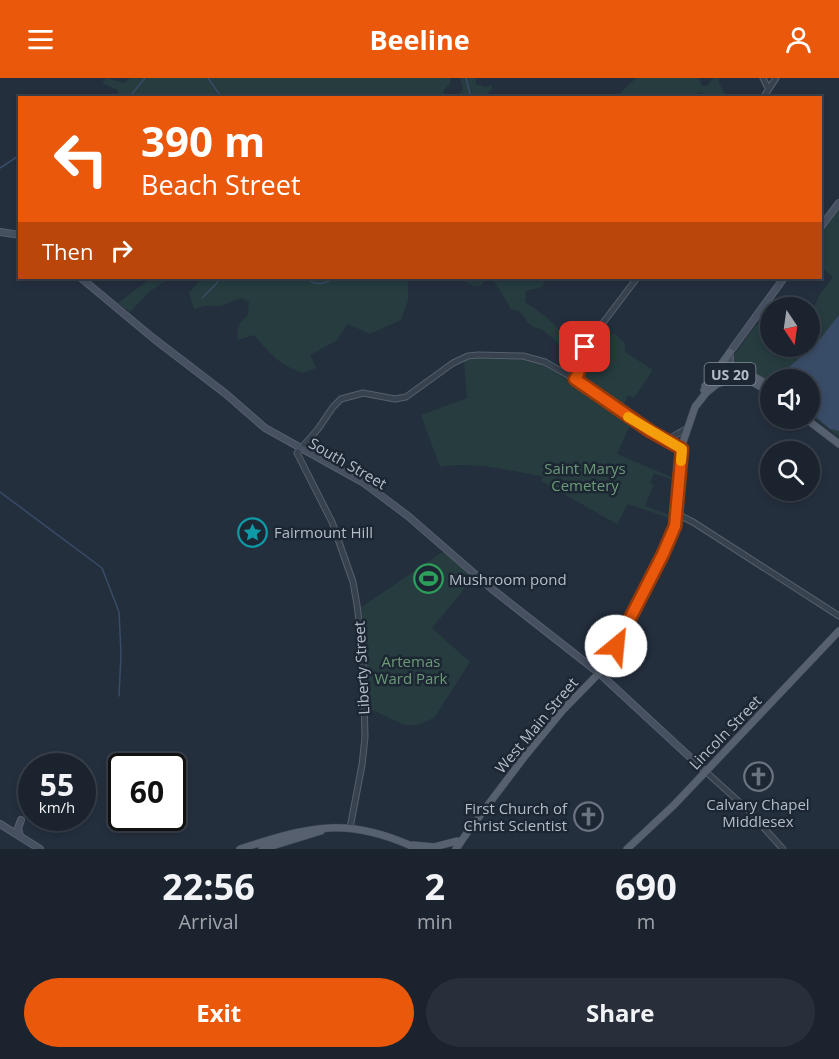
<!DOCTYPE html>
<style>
body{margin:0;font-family:"Open Sans",sans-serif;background:#282f3a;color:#f1f3f6;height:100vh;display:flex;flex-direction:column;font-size:22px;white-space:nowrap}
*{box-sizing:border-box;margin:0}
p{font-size:20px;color:#a0a4aa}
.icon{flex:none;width:33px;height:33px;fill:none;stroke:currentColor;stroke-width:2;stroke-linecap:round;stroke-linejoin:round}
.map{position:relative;height:771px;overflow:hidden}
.details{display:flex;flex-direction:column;background:#1b232e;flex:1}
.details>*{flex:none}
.hud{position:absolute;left:18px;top:18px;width:804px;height:183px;border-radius:0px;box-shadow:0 3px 9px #0003,0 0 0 2px #39404a;background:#ea580c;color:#fff;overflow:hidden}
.needle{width:39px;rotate:167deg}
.controls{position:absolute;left:760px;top:219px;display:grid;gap:12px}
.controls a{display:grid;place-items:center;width:60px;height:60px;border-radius:50%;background:#1b232e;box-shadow:0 3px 9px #0003,0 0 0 2px #39404a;font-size:30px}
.speed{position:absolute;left:18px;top:675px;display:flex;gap:12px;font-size:30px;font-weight:700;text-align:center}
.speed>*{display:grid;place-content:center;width:78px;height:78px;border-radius:50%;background:#1b232e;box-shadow:0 3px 9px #0003,0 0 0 2px #39404a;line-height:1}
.speed small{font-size:15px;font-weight:400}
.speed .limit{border:3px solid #111;border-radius:9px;background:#fff;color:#111}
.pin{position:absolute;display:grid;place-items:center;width:51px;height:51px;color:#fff;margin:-26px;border-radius:12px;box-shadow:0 3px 9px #0006}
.me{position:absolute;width:66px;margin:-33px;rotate:28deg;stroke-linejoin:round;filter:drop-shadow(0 0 4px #0008)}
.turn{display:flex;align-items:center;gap:21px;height:126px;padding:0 24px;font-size:27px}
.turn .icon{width:78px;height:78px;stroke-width:2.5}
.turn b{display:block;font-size:42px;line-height:51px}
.then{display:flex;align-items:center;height:57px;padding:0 24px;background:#0003;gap:12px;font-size:22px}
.eta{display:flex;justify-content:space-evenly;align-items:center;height:102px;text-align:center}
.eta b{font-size:36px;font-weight:700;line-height:42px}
.cta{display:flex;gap:12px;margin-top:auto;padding:12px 24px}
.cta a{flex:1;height:69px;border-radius:36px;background:#ea580c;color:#fff;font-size:24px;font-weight:700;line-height:69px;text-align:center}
.cta a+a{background:#282f3a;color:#f1f3f6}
header{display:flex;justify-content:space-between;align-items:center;height:78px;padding:0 24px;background:#ea580c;color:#fff;font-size:27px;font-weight:700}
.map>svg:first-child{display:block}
</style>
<header><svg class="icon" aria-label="menu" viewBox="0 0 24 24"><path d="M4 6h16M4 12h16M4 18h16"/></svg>Beeline<svg class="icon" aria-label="person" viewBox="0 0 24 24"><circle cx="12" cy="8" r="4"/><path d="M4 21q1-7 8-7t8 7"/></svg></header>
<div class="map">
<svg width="839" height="771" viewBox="0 0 839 771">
<rect width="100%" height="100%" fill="#242f3e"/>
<path fill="#263c3f" d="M106 0 124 5 130 0H451L450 6 443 13 444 19 111 20 118 17V12L102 5Z
M460 0H476V6L485 9 492 7V11L484 19H457L463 11Z
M636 0H699L702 8H707L713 0H720L718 3 727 19H711L700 14 696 19H616Z
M839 131V359L810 337V302H771V305C765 301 760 297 753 295 741 291 734 295 732 280L756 246 771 256V268H810V238L820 216 833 199 821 189V157Z
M151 200H170L150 213 130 234 118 225Z
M202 200H408V222L401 242 370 256 348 246 336 263 310 277 316 290 303 295C277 286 272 277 254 257L238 262C236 250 239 245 248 237L249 224 241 220 221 228H205L194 231 189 215Z
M458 200H544L545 203 542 209 526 213 525 224 545 238 560 252 582 267 578 273 569 274C559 268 551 257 542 252 538 250 532 249 529 246 523 239 522 232 511 231L496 206 488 200 480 208 471 207Z
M614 255 625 265V274L653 292 634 320 628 317 622 330 582 301C587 264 587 275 614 255Z
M476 280C494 279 514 278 532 283 569 293 599 324 631 345L617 376 676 401V403L654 395 650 405 654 406 645 428 672 438V441L628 426 617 446 541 403 543 399C508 392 475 383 440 389L421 337 467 320 464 282Z
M444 473 473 498 461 515 432 550 470 584 434 640 417 647H404L366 629 365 579 360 530Z"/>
<path fill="#394c67" d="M839 237V353L830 351 810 334V302L782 301 781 296 817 265Z"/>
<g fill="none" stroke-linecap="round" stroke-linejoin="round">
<path stroke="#394c67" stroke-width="1.5" d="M208 0 222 20
M466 0 471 20
M126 20 132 16 145 0
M0 90 20 77
M307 200C316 210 327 204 337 200
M202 220 217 205 219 200
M0 414 102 490 119 534 121 576 119 618"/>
<defs>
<path id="tertiary" d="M763 0 768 10
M763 20 776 0
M575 301C582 291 581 278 587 266L637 200
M667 362 686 351
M677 436 693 444 839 538
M705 693 746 730 783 771
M350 750 362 687 365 659 363 577 357 527 353 504 332 444 297 375 318 351 333 329 341 321 363 315 395 321 406 319 453 285 468 278 478 277 523 278 545 284 575 301 650 353 682 371"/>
<path id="secondary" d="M820 150 839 125
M0 154 20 157
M81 200 153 260 226 316 265 350 364 405 408 438 492 511 599 595 705 693
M730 278V287L734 300
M727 302 724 289 730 274 784 200
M0 746 40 771
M20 758 18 750 21 742"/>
<path id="primary" d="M705 308 730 274
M704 312C721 293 746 290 766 306
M805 340 839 366
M413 767 434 769 457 763
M240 771C311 748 348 738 418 771
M262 771 321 753
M456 771 469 752 525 678 563 632 606 588 611 579 663 476 675 448 682 367 695 329 706 315 717 306 734 301 751 303 771 315
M627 771 674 727 839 553"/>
</defs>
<use href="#tertiary" stroke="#565f6c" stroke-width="7"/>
<use href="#secondary" stroke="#565f6c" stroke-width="8"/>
<use href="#primary" stroke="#414a57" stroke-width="8"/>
<use href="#tertiary" stroke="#38414e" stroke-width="5"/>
<use href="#secondary" stroke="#465061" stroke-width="6"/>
<use href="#primary" stroke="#56606e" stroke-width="7"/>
</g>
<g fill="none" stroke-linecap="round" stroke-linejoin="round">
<defs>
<path id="route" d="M585 269 578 296 575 301 650 353 682 371 675 448 663 476 616 568"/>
</defs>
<use href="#route" stroke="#983908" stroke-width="15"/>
<use href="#route" stroke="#ea580c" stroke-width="10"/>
<path stroke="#f59e0b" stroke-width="10" d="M628 339 682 371 681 383"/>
</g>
<defs>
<symbol id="sight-ring" viewBox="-11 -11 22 22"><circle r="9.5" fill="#1d2633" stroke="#0f9aa8" stroke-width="1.5"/><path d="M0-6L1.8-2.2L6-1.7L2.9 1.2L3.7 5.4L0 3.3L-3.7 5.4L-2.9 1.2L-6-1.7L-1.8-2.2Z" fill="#0f9aa8"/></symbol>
<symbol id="stadium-ring" viewBox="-11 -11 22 22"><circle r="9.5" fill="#1d2633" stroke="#2e9e5b" stroke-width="1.5"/><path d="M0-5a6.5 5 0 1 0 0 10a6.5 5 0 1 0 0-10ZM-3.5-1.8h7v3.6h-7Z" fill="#2e9e5b"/></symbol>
<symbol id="church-ring" viewBox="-11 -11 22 22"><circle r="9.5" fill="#1d2633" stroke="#6b7280" stroke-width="1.5"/><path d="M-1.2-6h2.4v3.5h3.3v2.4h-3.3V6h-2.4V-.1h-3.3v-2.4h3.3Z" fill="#6b7280"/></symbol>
</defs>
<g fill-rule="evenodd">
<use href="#sight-ring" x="236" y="438" width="33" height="33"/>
<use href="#stadium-ring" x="412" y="484" width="33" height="33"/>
<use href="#church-ring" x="742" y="682" width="33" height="33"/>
<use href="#church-ring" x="572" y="722" width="33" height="33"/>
</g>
<g text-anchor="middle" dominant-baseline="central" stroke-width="5" stroke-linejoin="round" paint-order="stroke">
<rect fill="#1d2633" stroke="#878f9c" stroke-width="1.5" x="704.5" y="285" width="51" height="22" rx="4.5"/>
<g font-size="14" font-weight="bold" fill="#b4bcc9">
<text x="730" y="296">US 20</text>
</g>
<g font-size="15" fill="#b4bcc9" stroke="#1d2633">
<text transform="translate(348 385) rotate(30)">South Street</text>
<text transform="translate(361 590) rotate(-93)">Liberty Street</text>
<text transform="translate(536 647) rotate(-50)">West Main Street</text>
<text transform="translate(725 654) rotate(-46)">Lincoln Street</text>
</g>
<g font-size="15" fill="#6b9a76" stroke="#1d2633">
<text x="585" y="390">Saint Marys<tspan x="585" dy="17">Cemetery</tspan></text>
<text x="411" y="583">Artemas<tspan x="411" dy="17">Ward Park</tspan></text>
</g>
<g font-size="15" fill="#b4bcc9" stroke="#1d2633" text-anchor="start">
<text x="274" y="454">Fairmount Hill</text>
<text x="449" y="501">Mushroom pond</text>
<text x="758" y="726" text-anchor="middle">Calvary Chapel<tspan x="758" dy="17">Middlesex</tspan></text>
<text x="567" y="730" text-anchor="end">First Church of<tspan x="567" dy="17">Christ Scientist</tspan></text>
</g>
</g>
</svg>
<div class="controls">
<a><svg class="needle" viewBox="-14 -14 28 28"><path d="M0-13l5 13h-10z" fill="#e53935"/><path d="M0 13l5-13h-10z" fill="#a0a4aa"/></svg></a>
<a><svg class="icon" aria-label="sound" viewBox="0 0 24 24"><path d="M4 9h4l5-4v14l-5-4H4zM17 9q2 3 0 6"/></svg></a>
<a><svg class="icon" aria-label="search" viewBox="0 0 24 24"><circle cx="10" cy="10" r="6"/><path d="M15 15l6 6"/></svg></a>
</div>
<div class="speed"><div>55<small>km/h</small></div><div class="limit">60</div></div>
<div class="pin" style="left:585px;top:269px;background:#d93025"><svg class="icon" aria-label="arrive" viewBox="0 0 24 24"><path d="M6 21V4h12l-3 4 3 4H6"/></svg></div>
<svg class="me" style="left:616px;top:568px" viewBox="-20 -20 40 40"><circle r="19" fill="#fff"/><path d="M0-13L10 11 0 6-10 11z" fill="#ea580c"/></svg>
<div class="hud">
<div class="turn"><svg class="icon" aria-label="left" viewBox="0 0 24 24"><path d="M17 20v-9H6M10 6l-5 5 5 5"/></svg><div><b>390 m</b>Beach Street</div></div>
<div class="then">Then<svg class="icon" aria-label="right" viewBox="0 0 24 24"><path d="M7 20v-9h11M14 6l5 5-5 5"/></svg></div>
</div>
</div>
<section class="details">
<div class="eta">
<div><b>22:56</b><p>Arrival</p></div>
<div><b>2</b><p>min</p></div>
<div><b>690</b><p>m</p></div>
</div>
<div class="cta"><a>Exit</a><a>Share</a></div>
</section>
